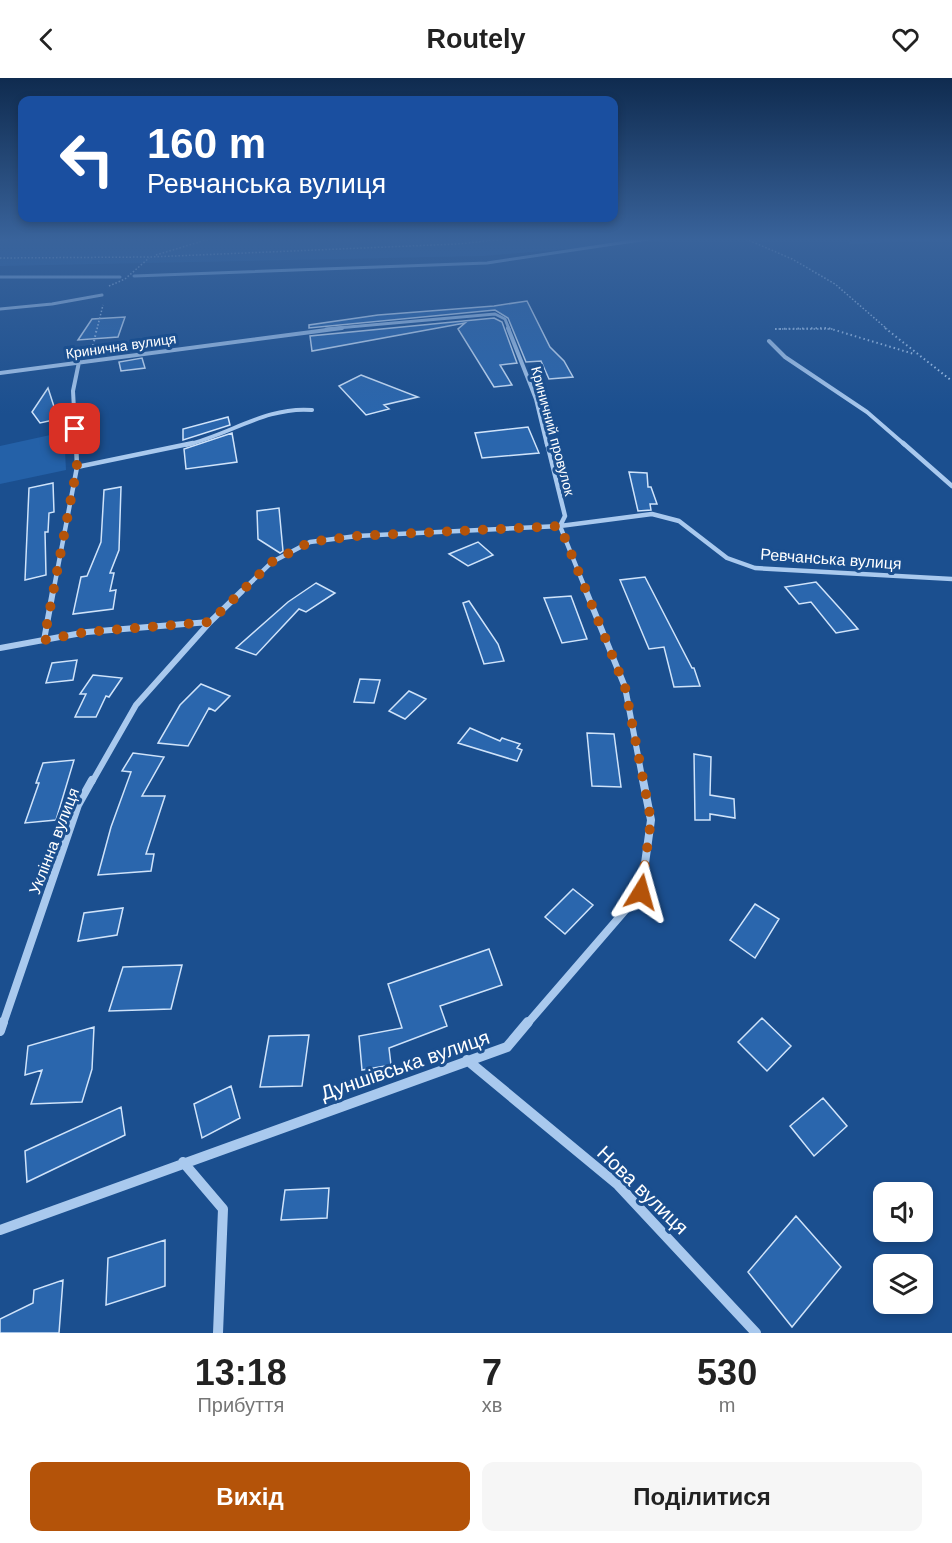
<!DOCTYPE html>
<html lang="uk">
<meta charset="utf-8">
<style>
body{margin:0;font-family:Helvetica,sans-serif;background:#f6f6f6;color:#222;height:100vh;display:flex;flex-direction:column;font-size:22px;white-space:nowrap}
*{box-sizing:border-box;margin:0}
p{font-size:20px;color:#767676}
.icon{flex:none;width:33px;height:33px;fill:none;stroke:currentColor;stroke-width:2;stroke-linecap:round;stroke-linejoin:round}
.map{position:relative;height:1255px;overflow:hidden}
.drawer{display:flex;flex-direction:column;background:#fff;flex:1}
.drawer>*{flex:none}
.hud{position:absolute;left:18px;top:18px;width:600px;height:126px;border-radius:12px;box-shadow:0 3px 9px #0003;background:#1a4fa0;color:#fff;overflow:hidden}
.buttons{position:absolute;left:873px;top:1104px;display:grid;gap:12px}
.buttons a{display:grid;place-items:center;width:60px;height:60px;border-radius:12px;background:#fff;box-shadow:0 3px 9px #0003;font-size:30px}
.pin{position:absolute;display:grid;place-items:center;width:51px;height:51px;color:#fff;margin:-26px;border-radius:12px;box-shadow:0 3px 9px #0006}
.me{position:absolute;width:66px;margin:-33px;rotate:8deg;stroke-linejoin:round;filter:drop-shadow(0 0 4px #0008)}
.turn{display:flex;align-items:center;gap:21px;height:126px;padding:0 30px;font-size:27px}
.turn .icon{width:78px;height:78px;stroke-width:2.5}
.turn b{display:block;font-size:42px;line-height:51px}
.eta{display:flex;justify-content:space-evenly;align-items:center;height:102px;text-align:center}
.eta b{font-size:36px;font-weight:600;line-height:42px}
.action{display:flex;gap:12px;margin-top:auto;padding:12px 30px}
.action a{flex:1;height:69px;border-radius:12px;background:#b45309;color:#fff;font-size:24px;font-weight:600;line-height:69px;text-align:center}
.action a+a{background:#f6f6f6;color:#222}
header{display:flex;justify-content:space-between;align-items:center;height:78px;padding:0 30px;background:#fff;font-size:27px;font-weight:600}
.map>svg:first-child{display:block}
</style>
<header><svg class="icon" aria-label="back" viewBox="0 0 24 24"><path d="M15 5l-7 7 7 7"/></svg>Routely<svg class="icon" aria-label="heart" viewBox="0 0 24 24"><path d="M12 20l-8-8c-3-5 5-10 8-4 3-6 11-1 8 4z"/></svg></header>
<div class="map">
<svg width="952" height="1255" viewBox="0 0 952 1255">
<rect width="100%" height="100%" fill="#1b4f8f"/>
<path fill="#2461a8" d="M0 161H684L483 178 0 188Z
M852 161H952V162L849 166Z
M64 354 66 392 0 406V368Z"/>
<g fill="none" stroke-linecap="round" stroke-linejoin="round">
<path stroke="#9cc4f0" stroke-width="3" d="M134 198 487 185 647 161
M0 199H120"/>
</g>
<path fill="#2a66ad" stroke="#cfe3fa" stroke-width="1.5" d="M527 223 550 269 564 283 573 299 549 301 541 283 526 284 508 240 495 232 309 250V247L378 237 494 228Z
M125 239 118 259 78 262 92 241Z
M494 240 502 244 517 285 500 287 512 307 494 309 458 251 465 245 312 273 310 258Z
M142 280 145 290 121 293 119 284Z
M361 297 418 319 384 327 389 331 366 337 339 308Z
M48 310 58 341 40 345 32 334Z
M228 339 230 347 183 362V351Z
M528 349 539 375 482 380 475 355Z
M232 355 237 384 186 391 184 371Z
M629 394 647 395 648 409H651L657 426H650L651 432 638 433Z
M53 405 54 434 49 435 48 454H45L46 497 25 502 29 410Z
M121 409 119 472 110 495H114L110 513 116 512 113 531 73 536 81 499 87 498 101 464 104 412Z
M279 430 283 473 280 475 258 461 257 433Z
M478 464 493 477 468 488 449 476Z
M645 499 692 590H694L700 608 674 609 664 569 649 571 620 502Z
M816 504 844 535 858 551 836 555 811 524 799 526 785 509Z
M316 505 335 515 306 534 299 531 256 577 236 570 288 524Z
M571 518 587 561 562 565 544 520Z
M469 523 498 566 504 583 484 586 463 525Z
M77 582 73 602 46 605 52 585Z
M93 597 122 600 109 619 106 618 96 639H75L86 616H80Z
M360 601 380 602 374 625 354 624Z
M201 606 230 618 215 633 209 630 188 668 158 665 180 627Z
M409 613 426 621 405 641 389 633Z
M470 650 500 663 502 660 520 666 517 670 522 672 517 683 458 665Z
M587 655 614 656 621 709 592 708Z
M133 675 164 679 142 718H165L146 776H154L151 793 98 797 111 749 131 694 122 693Z
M694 676 711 679 710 717 734 721 735 740 710 736V742H695Z
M74 682 56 742 25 745 39 705H36L43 685Z
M573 811 593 827 565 856 545 839Z
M755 826 779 841 755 880 730 862Z
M123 830 117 857 78 863 84 835Z
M489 871 502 907 440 928 447 948 389 970 391 987 362 992 359 958 402 950 388 906Z
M182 887 171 931 109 933 123 889Z
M762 940 791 968 767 993 738 964Z
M94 949 92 991 82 1024 31 1026 42 992 25 997 28 968Z
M309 957 302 1008 260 1009 269 958Z
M231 1008 240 1040 202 1060 194 1026Z
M823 1020 847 1048 814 1078 790 1048Z
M121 1029 125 1057 27 1104 25 1073Z
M329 1110 327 1140 281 1142 285 1112Z
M796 1138 841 1189 792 1249 748 1194Z
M165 1162V1208L106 1227 108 1180Z
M63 1202 59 1255H0V1241L33 1225 34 1212Z"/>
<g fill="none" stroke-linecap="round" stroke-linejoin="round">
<path stroke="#a9c9ee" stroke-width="1.5" stroke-dasharray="1.5 2" stroke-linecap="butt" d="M746 161 792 181 835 206 887 251
M0 162 7 161
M156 177 209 161
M0 180 150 179 457 166 507 161
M109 208 125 201 149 180
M97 251 103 227
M775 251H833"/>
<path stroke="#a9c9ee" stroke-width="2" stroke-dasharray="1.5 3" stroke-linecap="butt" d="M885 250 952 303
M775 251 828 250 914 276
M92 272 97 250"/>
<path stroke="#a9c9ee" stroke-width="3" d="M0 231 52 226 102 217
M326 251 495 236 505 241 509 251"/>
<path stroke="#a9c9ee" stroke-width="4" d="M508 250 536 321 547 367
M769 263 785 279 867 334 905 367
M0 295 342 250
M76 367 73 313 79 284
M186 367C229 357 267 328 312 332"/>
<path stroke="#a9c9ee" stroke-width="4.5" d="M547 365 565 438 560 448 587 515
M903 365 952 408
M77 389 193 365
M53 515 77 389 76 365
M240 515 272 484 310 464 357 458 560 448 652 436 679 443 727 480 755 490 952 501"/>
<path stroke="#a9c9ee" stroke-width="6" d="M586 513 625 609 643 704
M44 562 53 513
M0 570 87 554 209 544
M92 704 136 627 210 544 242 513"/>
<path stroke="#a9c9ee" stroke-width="8" d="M3 946 78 727 92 702
M527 946 641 814 651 742 643 702"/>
<path stroke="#a9c9ee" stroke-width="10" d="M0 953 3 944
M467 982 618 1107 756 1255
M183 1084 223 1131 218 1255
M0 1152 507 969 528 944"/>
</g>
<linearGradient id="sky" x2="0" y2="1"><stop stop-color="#0f2b4f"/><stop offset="0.48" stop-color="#39639b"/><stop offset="1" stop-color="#39639b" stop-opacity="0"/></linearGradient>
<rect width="952" height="336" fill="url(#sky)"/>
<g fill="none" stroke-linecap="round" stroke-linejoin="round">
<path stroke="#b45309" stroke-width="10" stroke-dasharray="0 18" d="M75 351 77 389 44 562 87 554 210 544 272 484 310 464 357 458 560 448 625 609 651 742 641 814"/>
</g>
<g text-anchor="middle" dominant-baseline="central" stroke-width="6" stroke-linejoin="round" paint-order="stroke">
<g font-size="14" fill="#fff" stroke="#1b4f8f">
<text transform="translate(121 268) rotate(-8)">Кринична вулиця</text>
<text transform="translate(553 353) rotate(75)">Криничний провулок</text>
</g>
<g font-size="16" fill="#fff" stroke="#1b4f8f">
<text transform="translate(831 481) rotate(4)">Ревчанська вулиця</text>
<text transform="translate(54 763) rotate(-69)">Уклінна вулиця</text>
</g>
<g font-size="20" fill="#fff" stroke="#1b4f8f">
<text transform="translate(405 987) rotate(-19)">Дуншівська вулиця</text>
<text transform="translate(643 1112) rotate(44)">Нова вулиця</text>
</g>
</g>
</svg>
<div class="buttons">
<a><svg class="icon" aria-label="sound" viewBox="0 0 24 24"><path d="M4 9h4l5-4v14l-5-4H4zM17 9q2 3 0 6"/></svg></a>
<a><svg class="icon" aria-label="layers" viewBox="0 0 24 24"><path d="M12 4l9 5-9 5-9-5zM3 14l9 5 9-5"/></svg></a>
</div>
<div class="pin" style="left:75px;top:351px;background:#d93025"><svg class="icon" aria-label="arrive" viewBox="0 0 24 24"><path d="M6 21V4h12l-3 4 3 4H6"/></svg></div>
<svg class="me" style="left:641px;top:814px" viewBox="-20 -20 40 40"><path d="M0-17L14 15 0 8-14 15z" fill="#b45309" stroke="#fff" stroke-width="4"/></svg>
<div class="hud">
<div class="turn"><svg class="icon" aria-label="left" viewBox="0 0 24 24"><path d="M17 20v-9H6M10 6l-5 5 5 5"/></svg><div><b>160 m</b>Ревчанська вулиця</div></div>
</div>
</div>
<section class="drawer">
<div class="eta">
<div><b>13:18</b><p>Прибуття</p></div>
<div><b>7</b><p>хв</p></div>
<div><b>530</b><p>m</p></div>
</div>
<div class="action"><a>Вихід</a><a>Поділитися</a></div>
</section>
